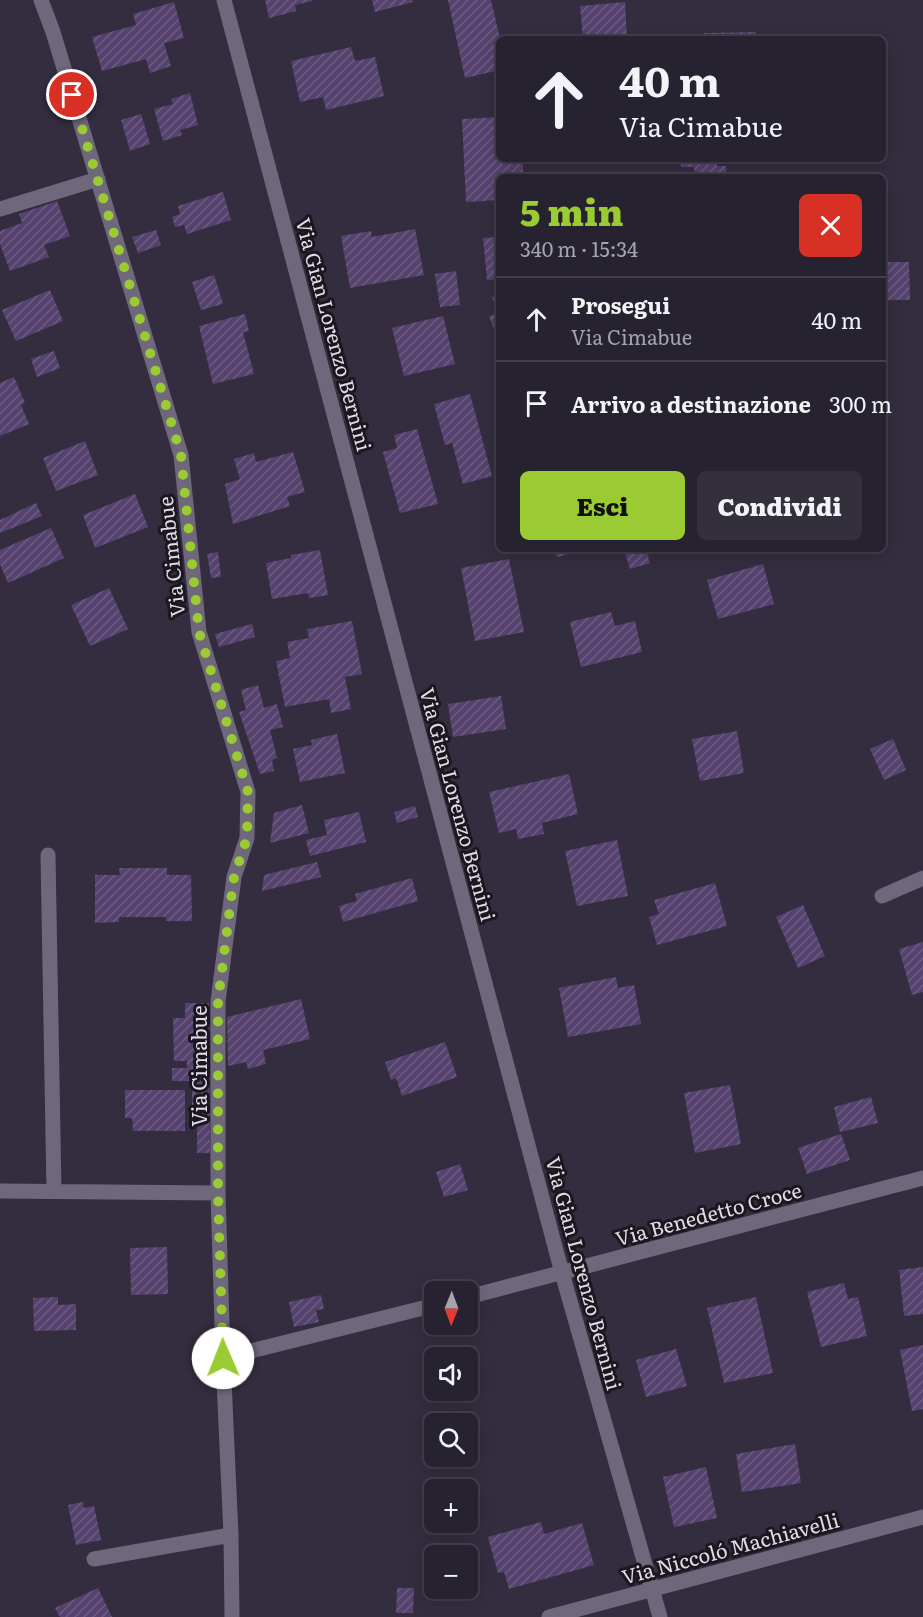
<!DOCTYPE html>
<html lang="it">
<meta charset="utf-8">
<style>
body{margin:0;font-family:Literata,serif;background:#332f3b;color:#f1f3f6;height:100vh;display:flex;flex-direction:column;font-size:22px;white-space:nowrap}
*{box-sizing:border-box;margin:0}
p{font-size:20px;color:#a4a4aa}
.icon{flex:none;width:33px;height:33px;fill:none;stroke:currentColor;stroke-width:2;stroke-linecap:round;stroke-linejoin:round}
.map{position:relative;flex:1;overflow:hidden}
.details{position:absolute;left:496px;top:174px;width:390px;height:378px;display:flex;flex-direction:column;background:#27222f;border-radius:9px;box-shadow:0 3px 15px #0003,0 0 0 2px #433f4b}
.details>*{flex:none}
.top-card{position:absolute;left:496px;top:36px;width:390px;height:126px;border-radius:9px;box-shadow:0 3px 15px #0003,0 0 0 2px #433f4b;background:#27222f;color:#f1f3f6;overflow:hidden}
.needle{width:39px;rotate:181deg}
.tools{position:absolute;left:424px;top:1281px;display:grid;gap:12px}
.tools a{display:grid;place-items:center;width:54px;height:54px;border-radius:9px;background:#27222f;box-shadow:0 3px 15px #0003,0 0 0 2px #433f4b;font-size:30px}
.pin{position:absolute;display:grid;place-items:center;width:51px;height:51px;color:#fff;margin:-26px;border:3px solid #fff;border-radius:50%;box-shadow:0 2px 6px #0007}
.me{position:absolute;width:66px;margin:-33px;rotate:359deg;stroke-linejoin:round;filter:drop-shadow(0 0 4px #0008)}
.turn{display:flex;align-items:center;gap:21px;height:126px;padding:0 24px;font-size:27px}
.turn .icon{width:78px;height:78px;stroke-width:2.5}
.turn b{display:block;font-size:42px;line-height:51px}
.round{display:grid;place-items:center;flex:none;width:63px;height:63px;border-radius:9px;background:#332f3b}
.head{display:flex;align-items:center;justify-content:space-between;height:102px;padding:0 24px}
h1{font-size:36px;font-weight:800;line-height:45px;color:#9bcb33}
.action{display:flex;gap:12px;margin-top:auto;padding:12px 24px}
.action a{flex:1;height:69px;border-radius:9px;background:#9bcb33;color:#111;font-size:24px;font-weight:800;line-height:69px;text-align:center}
.action a+a{background:#332f3b;color:#f1f3f6}
ul{padding:0;list-style:none}
li{display:flex;align-items:center;gap:18px;height:84px;padding:0 24px;border-top:2px solid #433f4b}
li div{flex:1}
li b{display:block;font-size:22px}
li em{font-style:normal}
.map>svg:first-child{display:block}
</style>
<div class="map">
<svg width="923" height="1617" viewBox="0 0 923 1617">
<defs>
<pattern id="building-hatch" width="6" height="6" patternUnits="userSpaceOnUse" patternTransform="scale(1.5)"><rect width="6" height="6" fill="#56426e"/><path d="M-1 1l2-2M0 6l6-6M5 7l2-2" fill="none" stroke="#6e5d83"/></pattern>
</defs>
<rect width="100%" height="100%" fill="#342d3f"/>
<path fill="url(#building-hatch)" d="M265 0H312V1L295 5 296 11 269 18Z
M372 0H412L413 2 375 12Z
M448 0H491L500 39V70L465 78Z
M174 2 184 38 164 43 171 66 150 73 146 59 102 71 92 37 136 25 133 14Z
M625 2 627 39H583L580 6Z
M756 32V39H704V33Z
M351 47 355 61 375 57 384 96 326 110 323 97 300 102 291 61Z
M190 93 198 125 180 130 182 135 163 141 154 109 173 104 171 99Z
M141 114 150 144 130 151 121 120Z
M500 117V159H523V173L500 177V200L466 202 462 119Z
M681 159H717V166H726L727 177H695L694 167H681Z
M223 192 231 220 187 234 184 225 175 227 172 217 180 214 178 206Z
M57 201 70 236 44 245 49 257 10 271 0 244V231L22 223 19 214Z
M415 229 424 275 350 288 341 236 371 231 372 237Z
M156 230 161 245 138 253 132 237Z
M500 237V279L487 280 483 238Z
M884 262H909L910 300H884Z
M456 271 460 305 440 307 435 274Z
M214 275 223 304 201 310 192 282Z
M50 290 63 321 16 341 2 310Z
M500 294V343H499L489 316 498 313 492 297Z
M245 314 249 331 243 332 254 374 213 384 199 326Z
M443 316 455 364 404 376 392 328Z
M54 351 60 368 37 377 31 359Z
M14 377 25 403 21 405 29 424 0 436V383Z
M470 394 492 476 463 484 452 443 445 445 434 404Z
M417 429 438 504 400 513 383 452 397 448 394 435Z
M85 441 98 475 56 491 43 458Z
M293 452 305 492 287 497 290 506 233 524 225 484 240 479 234 459 254 453 256 462Z
M135 494 148 527 95 548 83 515Z
M36 503 42 516 0 533V520Z
M51 528 64 558 8 583 0 564V550Z
M555 549H587L588 550 557 557Z
M624 549H646L650 563 630 569Z
M320 550 328 595 309 598 308 593 272 599 266 563 291 558V555Z
M218 552 221 577 211 578 207 554Z
M509 559 524 632 475 641 461 568Z
M763 564 774 604 718 619 707 580Z
M109 588 128 629 90 646 71 605Z
M611 612 615 626 635 621 642 652 581 667 570 622Z
M352 621 362 674 345 677 351 709 331 713 329 699 285 707 276 661 290 658 287 642 309 638 307 629Z
M252 624 255 637 219 647 215 634Z
M258 685 264 708 277 704 283 727 270 730 277 758 272 760 274 771 260 774 239 712 246 710 241 690Z
M501 696 506 729 453 737 448 704Z
M737 731 744 773 700 781 692 739Z
M337 734 345 773 300 782 293 749 312 745 311 740Z
M893 739 906 770 884 780 870 749Z
M569 774 578 814 542 823 544 834 518 839 516 829 499 833 489 792Z
M302 805 309 833 270 843 274 813Z
M415 806 418 817 397 823 394 812Z
M359 812 366 842 310 856 306 840 327 835 324 820Z
M617 840 628 896 577 906 565 851Z
M317 862 321 877 262 891 264 875Z
M119 868H167V875H191L192 921H166V917H119V922L95 923V875H120Z
M412 878 418 901 343 922 339 906 357 901 355 894Z
M715 883 727 926 657 945 649 917 659 914 654 900Z
M803 905 825 956 798 968 776 917Z
M923 942V992L912 995 899 949Z
M616 977 618 988 634 985 641 1024 568 1037 559 988Z
M301 999 310 1039 263 1050 266 1064 248 1069 246 1062 228 1066 227 1017Z
M185 1003H209L210 1153H197V1122H203L202 1107H192V1081H172V1068H187V1061H174L173 1018H185Z
M445 1042 457 1077 402 1096 396 1078 391 1080 385 1062Z
M730 1085 741 1144 695 1153 684 1093Z
M125 1090H185V1131H133L132 1118H125Z
M871 1097 878 1123 840 1132 834 1107Z
M841 1134 850 1160 807 1174 798 1148Z
M460 1164 468 1190 444 1197 436 1172Z
M167 1247 168 1294 131 1295 130 1248Z
M923 1267V1314L904 1316 899 1270Z
M844 1283 848 1299 858 1297 867 1336 821 1347 807 1292Z
M321 1295 324 1309 316 1310 319 1322 294 1327 289 1302Z
M58 1297V1305L76 1304V1330L34 1331 33 1298Z
M756 1297 773 1373 724 1383 707 1308Z
M923 1345V1409L912 1411 900 1350Z
M676 1349 687 1386 646 1397 636 1360Z
M795 1444 801 1483 742 1492 736 1454Z
M706 1467 717 1518 674 1527 663 1477Z
M83 1502 84 1508 94 1506 101 1540 76 1545 68 1505Z
M541 1522 544 1534 582 1523 594 1565 509 1589 504 1572 498 1573 488 1537Z
M98 1588 112 1617H60L55 1608Z
M397 1588H414L413 1613H396Z"/>
<g fill="none" stroke-linecap="round" stroke-linejoin="round">
<path stroke="#6f677b" stroke-width="15" d="M41 0 53 32 181 455 199 632 248 792 247 838 234 877 218 1001V1193
M224 0 562 1273 660 1617
M0 209 98 179
M48 855 54 1191
M882 896 923 878
M0 1191 218 1193 223 1358 435 1305
M468 1297 923 1178
M231 1535 232 1617
M94 1559 231 1535 223 1358
M549 1617 923 1517"/>
</g>
<g fill="none" stroke-linecap="round" stroke-linejoin="round">
<path stroke="#9bcb33" stroke-width="10" stroke-dasharray="0 18" d="M72 95 181 455 199 632 248 792 247 838 234 877 218 1001V1193L223 1358"/>
</g>
<g text-anchor="middle" dominant-baseline="central" stroke-width="6" stroke-linejoin="round" paint-order="stroke">
<g font-size="20" fill="#e1dce8" stroke="#1a171f">
<text transform="translate(335 334) rotate(75)">Via Gian Lorenzo Bernini</text>
<text transform="translate(170 557) rotate(-96)">Via Cimabue</text>
<text transform="translate(459 804) rotate(75)">Via Gian Lorenzo Bernini</text>
<text transform="translate(198 1066) rotate(-90)">Via Cimabue</text>
<text transform="translate(708 1213) rotate(-15)">Via Benedetto Croce</text>
<text transform="translate(585 1273) rotate(75)">Via Gian Lorenzo Bernini</text>
<text transform="translate(730 1547) rotate(-15)">Via Niccoló Machiavelli</text>
</g>
</g>
</svg>
<div class="tools">
<a><svg class="needle" viewBox="-14 -14 28 28"><path d="M0-13l5 13h-10z" fill="#e53935"/><path d="M0 13l5-13h-10z" fill="#a4a4aa"/></svg></a>
<a><svg class="icon" aria-label="sound" viewBox="0 0 24 24"><path d="M4 9h4l5-4v14l-5-4H4zM17 9q2 3 0 6"/></svg></a>
<a><svg class="icon" aria-label="search" viewBox="0 0 24 24"><circle cx="10" cy="10" r="6"/><path d="M15 15l6 6"/></svg></a>
<a>+</a>
<a>−</a>
</div>
<div class="pin" style="left:72px;top:95px;background:#d93025"><svg class="icon" aria-label="arrive" viewBox="0 0 24 24"><path d="M6 21V4h12l-3 4 3 4H6"/></svg></div>
<svg class="me" style="left:223px;top:1358px" viewBox="-20 -20 40 40"><circle r="19" fill="#fff"/><path d="M0-13L10 11 0 6-10 11z" fill="#9bcb33"/></svg>
<div class="top-card">
<div class="turn"><svg class="icon" aria-label="ahead" viewBox="0 0 24 24"><path d="M12 20V5M6 11l6-6 6 6"/></svg><div><b>40 m</b>Via Cimabue</div></div>
</div>
<section class="details">
<div class="head"><div><h1>5 min</h1><p>340 m · 15:34</p></div><a class="round" style="background:#d93025;color:#fff"><svg class="icon" aria-label="close" viewBox="0 0 24 24"><path d="M6 6l12 12M18 6L6 18"/></svg></a></div>
<ul>
<li><svg class="icon" aria-label="ahead" viewBox="0 0 24 24"><path d="M12 20V5M6 11l6-6 6 6"/></svg><div><b>Prosegui</b><p>Via Cimabue</p></div><em>40 m</em></li>
<li><svg class="icon" aria-label="arrive" viewBox="0 0 24 24"><path d="M6 21V4h12l-3 4 3 4H6"/></svg><div><b>Arrivo a destinazione</b></div><em>300 m</em></li>
</ul>
<div class="action"><a>Esci</a><a>Condividi</a></div>
</section>
</div>
